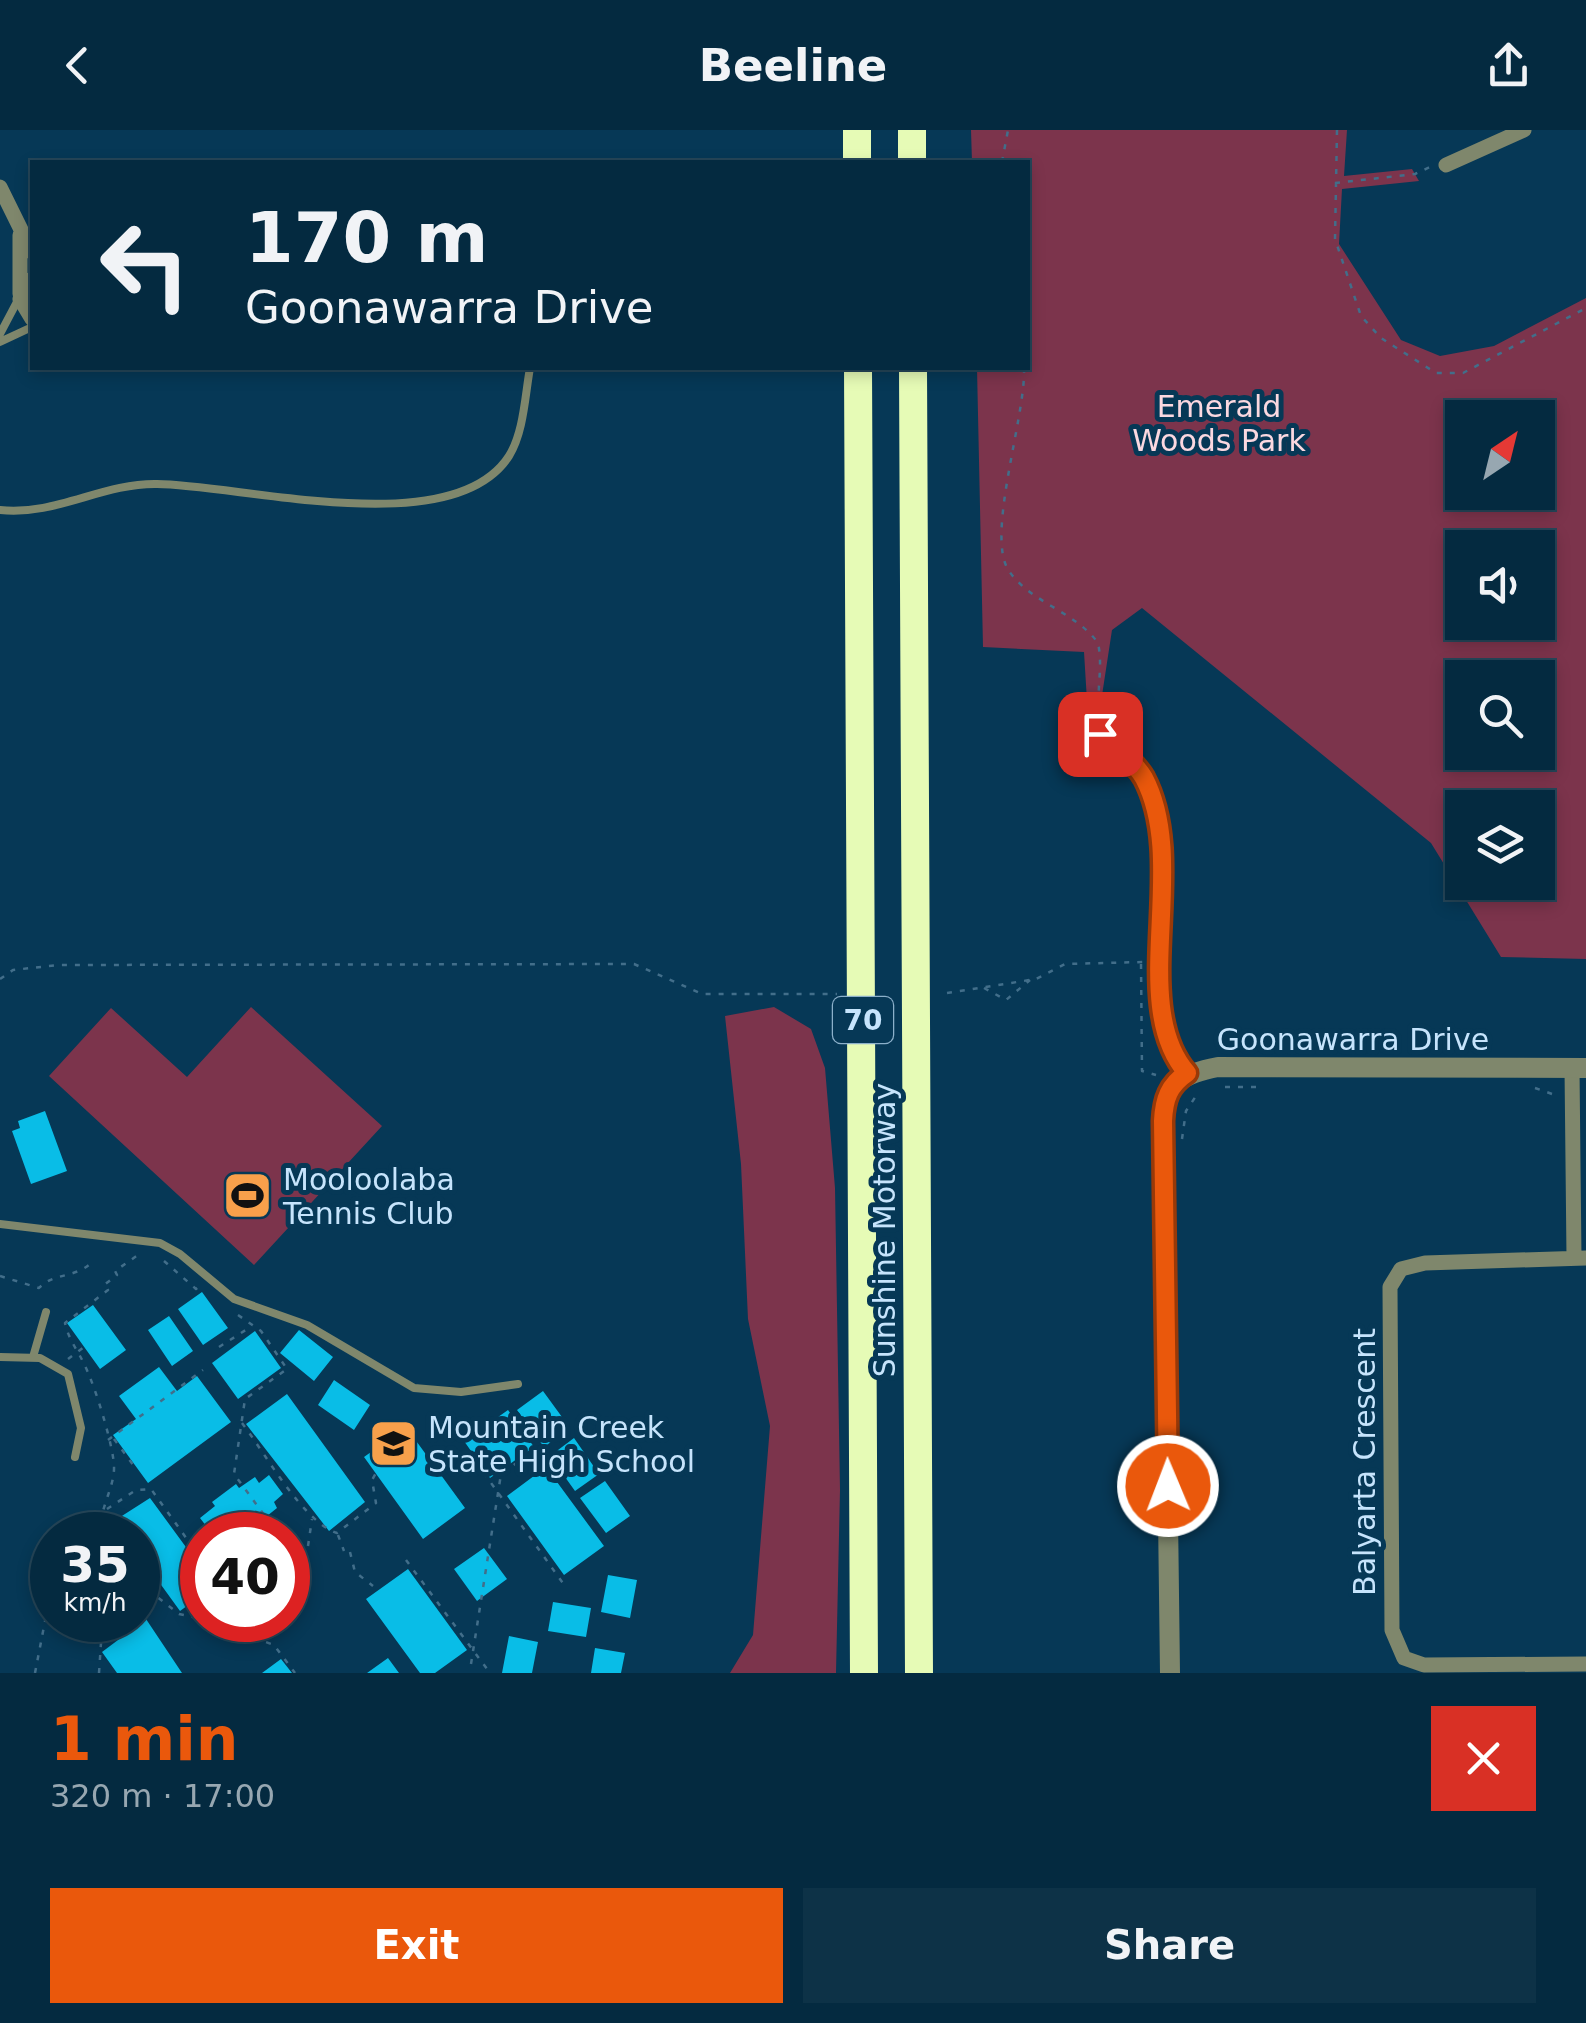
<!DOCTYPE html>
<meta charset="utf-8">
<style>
body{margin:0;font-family:"DejaVu Sans",sans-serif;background:#0d3247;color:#f1f3f6;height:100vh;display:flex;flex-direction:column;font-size:38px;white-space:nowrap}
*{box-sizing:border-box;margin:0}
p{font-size:32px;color:#97a7b1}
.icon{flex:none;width:55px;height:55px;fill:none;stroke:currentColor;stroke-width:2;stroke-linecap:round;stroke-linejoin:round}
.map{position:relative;height:1543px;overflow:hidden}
.details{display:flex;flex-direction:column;background:#042a40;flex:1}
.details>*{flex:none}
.top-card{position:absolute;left:30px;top:30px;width:1000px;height:210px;border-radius:0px;box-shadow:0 5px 15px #0003,0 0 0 2px #254659;background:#042a40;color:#f1f3f6;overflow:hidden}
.needle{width:65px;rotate:35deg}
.fabs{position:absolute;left:1445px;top:270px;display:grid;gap:20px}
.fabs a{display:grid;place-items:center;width:110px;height:110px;border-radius:0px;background:#042a40;box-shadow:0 5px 15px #0003,0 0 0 2px #254659;font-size:50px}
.speed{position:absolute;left:30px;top:1382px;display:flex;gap:20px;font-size:50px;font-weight:700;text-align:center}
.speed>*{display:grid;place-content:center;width:130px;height:130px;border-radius:50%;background:#042a40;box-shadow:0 5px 15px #0003,0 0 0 2px #254659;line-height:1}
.speed small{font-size:25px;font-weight:400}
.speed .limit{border:15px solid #d22;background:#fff;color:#111}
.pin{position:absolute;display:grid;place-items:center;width:85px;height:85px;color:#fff;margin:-42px;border-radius:20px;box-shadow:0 5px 15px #0006}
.me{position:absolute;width:110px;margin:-55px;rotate:359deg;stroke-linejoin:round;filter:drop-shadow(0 0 8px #0008)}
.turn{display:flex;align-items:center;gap:35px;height:210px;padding:0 50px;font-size:45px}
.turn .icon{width:130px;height:130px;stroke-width:2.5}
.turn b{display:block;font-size:70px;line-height:85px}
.round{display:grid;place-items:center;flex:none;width:105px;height:105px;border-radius:0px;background:#0d3247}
.headline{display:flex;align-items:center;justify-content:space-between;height:170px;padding:0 50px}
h1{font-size:60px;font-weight:800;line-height:75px;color:#ea580c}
.action{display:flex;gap:20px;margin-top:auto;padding:20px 50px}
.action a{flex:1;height:115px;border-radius:0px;background:#ea580c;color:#fff;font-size:40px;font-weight:800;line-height:115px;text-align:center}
.action a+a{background:#0d3247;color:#f1f3f6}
header{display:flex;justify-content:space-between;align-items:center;height:130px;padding:0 50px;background:#042a40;font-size:45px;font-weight:800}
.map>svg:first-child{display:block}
</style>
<header><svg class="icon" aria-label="back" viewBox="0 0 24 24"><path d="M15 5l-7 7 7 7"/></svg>Beeline<svg class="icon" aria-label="share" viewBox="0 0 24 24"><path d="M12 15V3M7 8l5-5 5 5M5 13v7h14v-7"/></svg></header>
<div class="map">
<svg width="1586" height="1543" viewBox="0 0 1586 1543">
<rect width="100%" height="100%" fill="#063856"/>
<path fill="#7c344c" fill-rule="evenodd" d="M971 0H1347L1344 46 1412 39 1419 51 1342 59 1339 114 1401 210 1440 226 1494 216 1586 168V829L1501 827 1431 713 1142 478 1112 500 1101 572 1087 571 1084 522 983 517 977 238H1028V32H972ZM1462 288H1538V362H1462ZM1462 418H1538V492H1462ZM1462 548H1538V622H1462ZM1462 678H1538V752H1462Z
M251 877 382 996 254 1135 49 946 111 878 187 947Z
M774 877 811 899 825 938 835 1058 840 1360 836 1543H730L753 1505 770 1296 748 1189 741 1034 725 886Z"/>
<path fill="#09bde7" d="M45 981 67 1041 31 1054 12 1001 20 998 18 991Z
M202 1162 228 1198 203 1215 178 1179Z
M93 1175 126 1220 100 1239 67 1193Z
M169 1186 193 1221 172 1236 148 1200Z
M299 1200 333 1227 314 1251 280 1223Z
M255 1201 281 1238 238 1269 212 1233Z
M159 1237 177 1261 197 1246 231 1292 148 1353 113 1305 136 1289 119 1266Z
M334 1250 370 1275 354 1300 318 1275Z
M543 1261 570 1298 544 1317 517 1280Z
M287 1264 365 1372 329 1401 246 1294Z
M508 1280 534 1317 490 1348 464 1311Z
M406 1297 465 1378 423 1409 364 1327Z
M574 1308 599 1344 575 1361 550 1326Z
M546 1337 604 1416 564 1445 507 1366Z
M269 1345 283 1364 274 1372 277 1378 262 1390 273 1405H213L200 1388 215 1376 212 1372 236 1354 239 1358 255 1347 259 1353Z
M605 1351 630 1386 606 1403 580 1368Z
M150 1368 202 1439V1465L180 1481 138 1423V1405H124L114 1391Z
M484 1418 507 1449 477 1471 454 1439Z
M408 1439 467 1520 435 1543H420L366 1469Z
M608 1445 637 1450 630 1488 601 1482Z
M553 1472 591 1478 586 1507 548 1501Z
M146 1489 182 1543H117L102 1522Z
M509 1506 538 1512 532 1543H502Z
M595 1518 625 1523 621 1543H591Z
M388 1528 399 1543H367Z
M281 1529 292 1543H262Z"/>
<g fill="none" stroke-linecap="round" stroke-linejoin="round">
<path stroke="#426e8a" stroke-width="2.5" stroke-dasharray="5 8" stroke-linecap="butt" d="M1337 0 1335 109 1361 186 1381 208 1436 243H1463L1586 178
M1002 32 1008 0
M1335 53 1415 44 1430 37
M1024 238C1026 286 985 407 1009 441 1031 473 1076 482 1098 513 1104 541 1094 564 1102 586
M1141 834 1142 941 1156 945
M0 849 13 840 58 835 634 834 702 864H837
M984 858 1006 870 1030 850
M947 863 1036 849 1065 834 1144 832
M1225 957H1262
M1535 958 1555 965
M1182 1009 1186 981 1198 963
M164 1131 196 1159 200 1156
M0 1146 39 1158C53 1143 74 1148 90 1134
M238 1185 261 1201 287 1239 245 1269 234 1344 279 1405
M219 1217 252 1196
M68 1229 84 1217
M242 1293C265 1323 303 1392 337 1403L376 1373 372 1350 376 1343
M114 1309 137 1340
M108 1310 203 1240
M476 1332 565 1456
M107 1379 136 1360 151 1359 202 1430
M89 1405 100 1391
M102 1405C96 1383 115 1359 114 1336 113 1314 95 1256 85 1236 78 1220 69 1211 65 1193L108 1160 104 1155 117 1145 115 1141 138 1125
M338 1405 344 1421
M308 1416 312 1389
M350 1422 355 1442 373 1456
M406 1430 490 1543
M138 1452 179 1484 202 1489
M205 1490 274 1515 295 1543
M471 1534 501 1344 518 1332 526 1341
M35 1543 52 1455
M99 1543 101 1513 114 1490"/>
<path stroke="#7f876c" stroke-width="8" d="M0 204 19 168
M0 212 32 197
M0 380C56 386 102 353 157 354 244 355 453 413 509 326 524 302 525 265 530 238
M0 1094 160 1113 180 1124 234 1169 307 1195 414 1258 461 1262 518 1254
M0 1227 40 1228 68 1244 81 1298 75 1327
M33 1227 46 1182"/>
<path stroke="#7f876c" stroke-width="15" d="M1446 35 1524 0
M0 57 32 122
M20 105V164
M32 149 20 169 32 189
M1100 604C1114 617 1135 632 1144 648 1190 734 1127 874 1187 943
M1572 938 1574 1128
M1586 1128 1425 1133 1401 1139 1390 1157 1392 1500 1404 1528 1424 1535 1586 1534"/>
<path stroke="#7f876c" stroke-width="20" d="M1170 1543 1163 991C1165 952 1183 944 1218 937L1586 938"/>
<path stroke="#e6fbb6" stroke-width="28" d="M857 0V32
M912 0V32
M858 238 864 1543
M913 238 919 1543"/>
</g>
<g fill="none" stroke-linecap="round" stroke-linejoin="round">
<defs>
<path id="route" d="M1100 604C1114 617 1135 632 1144 648 1190 735 1127 874 1187 943 1169 955 1164 969 1163 991L1168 1356"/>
</defs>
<use href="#route" stroke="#983908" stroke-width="25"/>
<use href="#route" stroke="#ea580c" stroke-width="18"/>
</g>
<defs>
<symbol id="stadium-square" viewBox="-11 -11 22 22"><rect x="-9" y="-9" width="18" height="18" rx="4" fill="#f8a04b" stroke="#063856"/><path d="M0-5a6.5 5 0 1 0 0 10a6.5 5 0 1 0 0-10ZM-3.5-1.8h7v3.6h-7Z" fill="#111"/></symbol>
<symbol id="school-square" viewBox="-11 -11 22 22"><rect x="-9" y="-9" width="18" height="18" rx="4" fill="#f8a04b" stroke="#063856"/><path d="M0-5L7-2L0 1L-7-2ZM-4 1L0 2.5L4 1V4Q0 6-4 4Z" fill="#111"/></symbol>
</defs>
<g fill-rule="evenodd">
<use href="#stadium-square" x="220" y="1038" width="55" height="55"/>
<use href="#school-square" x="366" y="1286" width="55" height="55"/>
</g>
<g text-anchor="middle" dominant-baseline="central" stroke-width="10" stroke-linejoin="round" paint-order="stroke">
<rect fill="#063856" stroke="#8cb0ca" stroke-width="2.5" x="833" y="867" width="60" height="46" rx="8"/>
<g font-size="28" font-weight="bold" fill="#c6e4fc">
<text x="863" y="890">70</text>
</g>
<g font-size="30" fill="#fbd8e0" stroke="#063856">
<text x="1219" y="276">Emerald<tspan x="1219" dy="34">Woods Park</tspan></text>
</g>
<g font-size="30" fill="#c6e4fc" stroke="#063856">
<text x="1353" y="909">Goonawarra Drive</text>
<text transform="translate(884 1100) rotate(-90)">Sunshine Motorway</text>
<text transform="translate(1364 1332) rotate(-90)">Balyarta Crescent</text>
</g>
<g font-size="30" fill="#c6e4fc" stroke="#063856" text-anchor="start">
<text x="283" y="1049">Mooloolaba<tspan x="283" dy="34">Tennis Club</tspan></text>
<text x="428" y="1297">Mountain Creek<tspan x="428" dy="34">State High School</tspan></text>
</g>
</g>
</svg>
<div class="fabs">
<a><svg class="needle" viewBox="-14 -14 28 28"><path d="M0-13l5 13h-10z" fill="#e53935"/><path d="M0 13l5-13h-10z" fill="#97a7b1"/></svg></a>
<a><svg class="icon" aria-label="sound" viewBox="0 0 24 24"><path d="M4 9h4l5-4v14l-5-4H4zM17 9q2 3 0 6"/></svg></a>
<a><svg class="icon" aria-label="search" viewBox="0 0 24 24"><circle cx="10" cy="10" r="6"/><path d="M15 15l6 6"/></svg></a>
<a><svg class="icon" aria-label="layers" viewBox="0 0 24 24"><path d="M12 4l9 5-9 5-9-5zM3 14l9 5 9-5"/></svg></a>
</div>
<div class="speed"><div>35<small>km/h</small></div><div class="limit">40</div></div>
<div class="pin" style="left:1100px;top:604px;background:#d93025"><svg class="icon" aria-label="arrive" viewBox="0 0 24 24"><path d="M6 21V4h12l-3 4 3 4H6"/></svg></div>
<svg class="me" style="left:1168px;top:1356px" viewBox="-20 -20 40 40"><circle r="17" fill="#ea580c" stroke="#fff" stroke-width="3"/><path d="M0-11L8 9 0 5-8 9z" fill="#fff"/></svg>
<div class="top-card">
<div class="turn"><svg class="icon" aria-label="left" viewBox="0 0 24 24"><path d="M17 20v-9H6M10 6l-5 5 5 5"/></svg><div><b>170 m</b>Goonawarra Drive</div></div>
</div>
</div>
<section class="details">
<div class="headline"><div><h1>1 min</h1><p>320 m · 17:00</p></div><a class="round" style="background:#d93025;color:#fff"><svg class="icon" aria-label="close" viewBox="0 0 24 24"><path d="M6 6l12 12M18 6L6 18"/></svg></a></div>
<div class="action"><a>Exit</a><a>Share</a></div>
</section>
